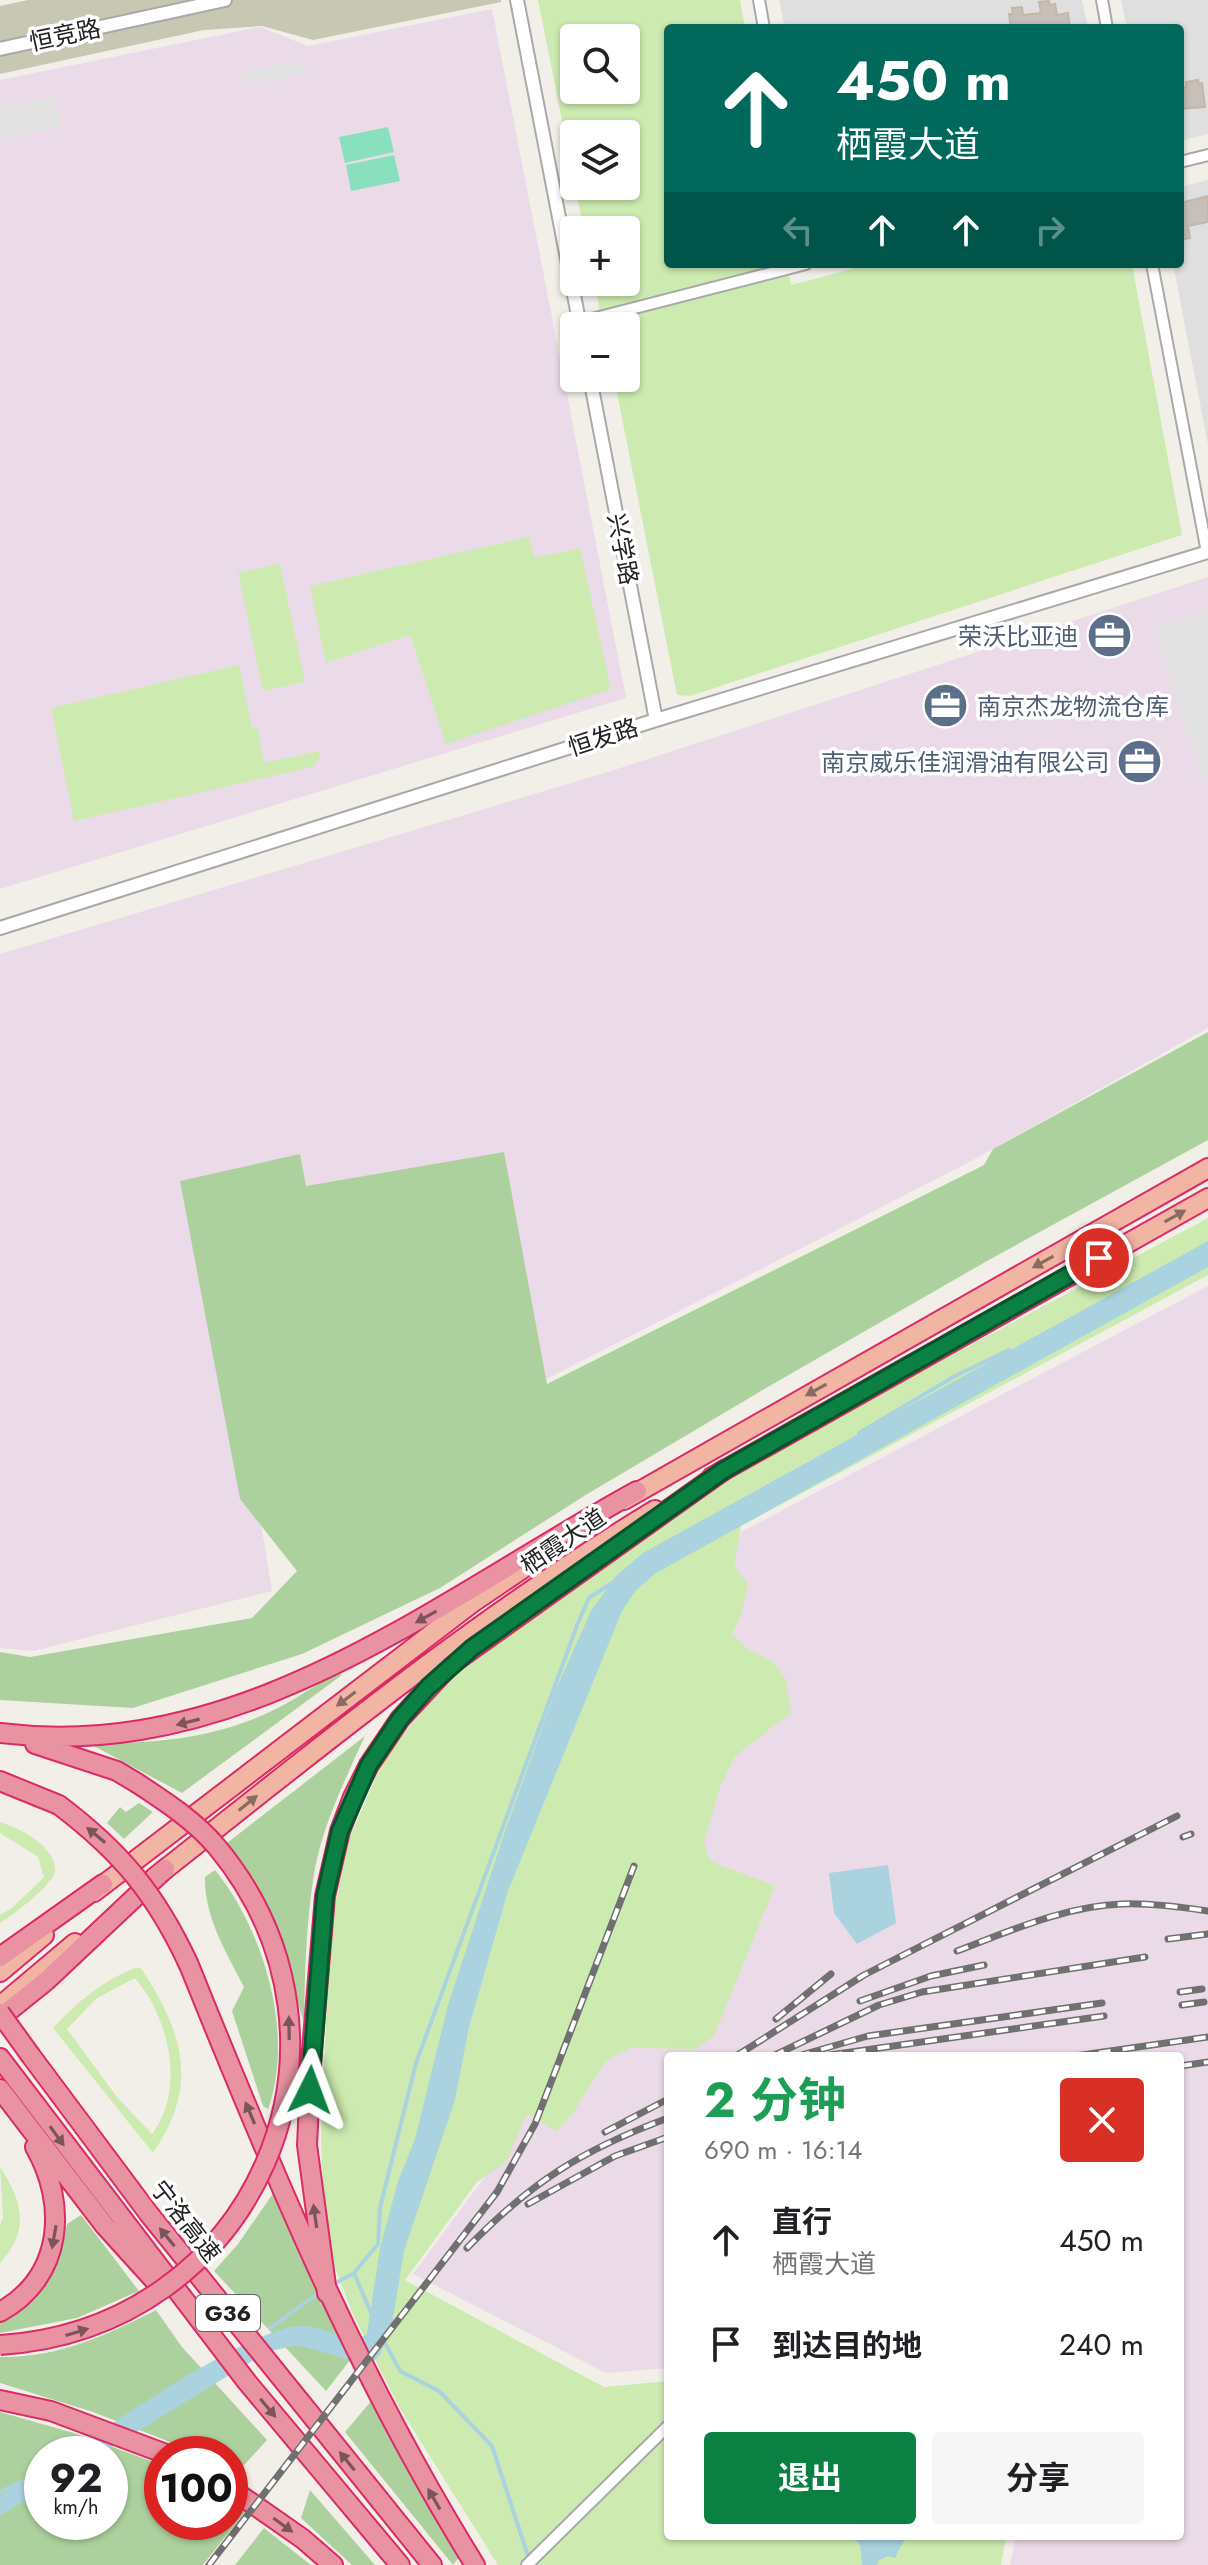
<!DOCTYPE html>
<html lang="zh">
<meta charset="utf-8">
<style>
body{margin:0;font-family:Jost,"Noto Sans SC",sans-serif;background:#f6f6f6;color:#202124;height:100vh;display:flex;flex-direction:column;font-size:30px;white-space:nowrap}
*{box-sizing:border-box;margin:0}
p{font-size:26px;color:#757577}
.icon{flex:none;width:44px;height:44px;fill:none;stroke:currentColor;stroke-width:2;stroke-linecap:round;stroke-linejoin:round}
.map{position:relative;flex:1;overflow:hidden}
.sheet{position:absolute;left:664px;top:2052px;width:520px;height:488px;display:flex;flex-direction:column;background:#fff;border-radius:8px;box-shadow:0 2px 6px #0004}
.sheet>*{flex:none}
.top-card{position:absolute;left:664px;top:24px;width:520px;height:244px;border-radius:8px;box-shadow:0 2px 6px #0004;background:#00695c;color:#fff;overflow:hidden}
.controls{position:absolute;left:560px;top:24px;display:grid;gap:16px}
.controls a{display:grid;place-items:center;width:80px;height:80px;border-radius:8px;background:#fff;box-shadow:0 2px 6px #0004;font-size:40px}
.speed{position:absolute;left:24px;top:2436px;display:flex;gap:16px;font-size:40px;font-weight:700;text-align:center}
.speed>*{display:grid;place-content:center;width:104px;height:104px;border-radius:50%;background:#fff;box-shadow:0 2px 6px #0004;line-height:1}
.speed small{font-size:20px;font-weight:400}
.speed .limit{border:12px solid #d22;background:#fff;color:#111}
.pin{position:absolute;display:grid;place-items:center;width:68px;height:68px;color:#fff;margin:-34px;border:4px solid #fff;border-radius:50%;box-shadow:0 2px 8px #0007}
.me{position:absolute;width:88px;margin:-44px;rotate:3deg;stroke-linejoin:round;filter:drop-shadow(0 0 6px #0008)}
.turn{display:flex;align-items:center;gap:28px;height:168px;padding:0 40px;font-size:36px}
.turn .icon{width:104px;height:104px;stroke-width:2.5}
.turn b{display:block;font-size:56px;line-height:68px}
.lanes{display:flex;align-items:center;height:76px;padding:0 40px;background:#0003;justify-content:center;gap:40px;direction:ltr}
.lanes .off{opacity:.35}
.round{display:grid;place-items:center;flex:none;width:84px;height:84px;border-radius:8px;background:#f6f6f6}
.headline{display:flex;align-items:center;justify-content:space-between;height:136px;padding:0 40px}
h1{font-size:48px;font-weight:700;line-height:60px;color:#1e9e55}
.button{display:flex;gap:16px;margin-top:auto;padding:16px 40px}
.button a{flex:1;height:92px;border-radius:8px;background:#0b8043;color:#fff;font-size:32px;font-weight:700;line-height:92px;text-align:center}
.button a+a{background:#f6f6f6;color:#202124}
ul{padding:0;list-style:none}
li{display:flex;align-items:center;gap:24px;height:104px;padding:0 40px}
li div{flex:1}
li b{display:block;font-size:30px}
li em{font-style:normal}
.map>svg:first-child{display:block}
</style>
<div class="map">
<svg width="1208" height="2565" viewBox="0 0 1208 2565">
<rect width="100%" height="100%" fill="#f2efe9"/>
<path fill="#e0dfdf" d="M779 0H1082L1088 28H785Z
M1121 0H1208V134L1180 141V28H1127Z
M1208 180V445L1173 264H1180V187Z"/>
<path fill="#ebdbe8" d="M492 9 626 698 0 889V80L260 27 308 46Z
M1208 577V1028L975 1159 325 1493 258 1506 272 1591 33 1651 0 1648V954L611 771Z
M1208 1286V2565H1010L1016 2536H1180V2056H668V2368L606 2373 413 2274 498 2159 741 1532Z"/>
<path fill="#c7c7b4" d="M28 0H501V2L313 40 262 26 204 30 0 74V6Z"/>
<path fill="#cdebb0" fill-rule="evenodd" d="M538 0H740L745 28H668V264H787L791 285 871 264H1132L1182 535 690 696 677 695 614 378H626V326H603L594 282H626V230H584L575 186H626V134H574V180ZM574 38H626V90H574Z
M529 537 534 558 580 548 611 689 446 744 410 635 326 663 310 586Z
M280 564 305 682 263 691 238 573Z
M239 665 252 728 258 729 264 763 319 751 320 757 313 767 74 821 51 708Z
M1208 1218V1275L741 1526 734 1565 748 1585 741 1615 732 1634 747 1649 773 1661 786 1679 791 1713 735 1756 720 1787 704 1843 710 1861 775 1886 714 2036 695 2049 630 2048 606 2061 571 2116 556 2131 527 2114 506 2162 477 2182 405 2280 604 2387 668 2381V2536H1006L1001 2565H498L399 2407 354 2317 334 2265 324 2221 321 2136 329 1957 335 1905 350 1837 375 1779 391 1749 440 1690 470 1662 532 1615 751 1463Z
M0 1822C19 1828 56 1846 55 1871 55 1883 11 1917 0 1923V1915L12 1908 44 1877 38 1857 0 1833Z
M135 1968H141C183 2032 200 2085 153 2153L53 2028C77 2002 102 1981 135 1968ZM135 1978C169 2018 186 2089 152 2134L117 2097 67 2029 97 1998Z
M0 2167C23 2201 30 2231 0 2263V2225L3 2217Z"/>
<path fill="#add19e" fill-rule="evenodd" d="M1208 1032V1140L987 1261 766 1388 584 1496 440 1588 302 1654 133 1708 0 1700V1652L30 1657 252 1618 297 1571 240 1499 180 1181 300 1154 306 1186 504 1152 547 1384 984 1165 993 1149Z
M337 1672 342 1675 182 1793 88 1743C145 1744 198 1740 251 1720 281 1709 310 1689 337 1672Z
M365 1736C345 1780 322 1826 314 1874 306 1923 305 1972 304 2022L270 1912 227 1843Z
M139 1803 153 1812 124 1839 107 1823 120 1807 126 1812Z
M215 1870C264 1930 295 2035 268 2109L263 2106 232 2011 244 1987C226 1952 204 1916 205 1877Z
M274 2192 350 2360 326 2391 214 2271 238 2244Z
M81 2215 139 2291 77 2318 0 2333V2321C42 2301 57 2267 67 2224Z
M156 2310 182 2347 267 2440 233 2477 230 2475V2454H191L165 2440 93 2412 0 2383V2357C57 2358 106 2336 156 2310Z
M372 2400 460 2556 453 2565 345 2432Z
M0 2412 74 2433 162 2465V2522H230V2499L247 2509 203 2565H0ZM42 2454H110V2522H42Z
M310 2490 375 2565H352L301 2518Z
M264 2528 311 2565H235Z"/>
<path fill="#88e0be" d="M388 127 394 152 345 163 339 137Z
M394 155 400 181 351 191 346 165Z"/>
<path fill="#e2e2e2" d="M302 60 306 73 246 86 243 73Z
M55 96 62 126 0 140V108Z
M1208 610V778L1202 780 1154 626Z"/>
<path fill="#aad3df" d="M1208 1241V1267L656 1573 636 1590 622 1611 508 1891 469 2027 455 2100 404 2251 392 2325 380 2355 372 2363H362L297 2345 267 2352 100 2454H66C116 2422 249 2327 302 2326 322 2326 337 2336 355 2341L367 2334 380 2248 398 2181 415 2139 448 2005 503 1837 556 1689 591 1611 616 1576 643 1553Z
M888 1865 896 1923 857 1944 834 1913 829 1873Z
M42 2469V2490L0 2516V2496Z
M852 2536H906L895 2558 888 2556 879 2560 877 2565H862L860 2545Z"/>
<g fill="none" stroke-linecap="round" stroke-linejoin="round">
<path stroke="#aad3df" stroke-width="4" d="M859 1433 955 1376 1009 1350
M354 2273 374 2320
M336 2283 354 2273 378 2244 380 2208 416 2063 578 1623 589 1598 612 1583
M270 2328 320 2292
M383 2339 400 2371 439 2391 492 2446 529 2559
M0 2492 25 2480"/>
</g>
<path fill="#c7bfb8" stroke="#c4b6ab" stroke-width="2" d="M1049 1 1050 5 1055 4 1057 15 1068 13 1070 27 1011 28 1009 14H1013L1012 8 1022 7 1023 15 1041 13 1039 2Z
M1198 80 1199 84 1202 83 1205 107 1180 109V88L1186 87V82Z
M1208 196V222L1188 226 1190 238 1180 240V203Z"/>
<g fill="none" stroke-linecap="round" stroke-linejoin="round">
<defs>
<path id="minor" d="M759 0 764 28
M1102 0 1107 28
M1180 162 1208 155
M1152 264 1207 552
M580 322 806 264
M527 2565 668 2426"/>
<path id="tertiary" d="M517 0 580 326
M0 49 225 0
M590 378 656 720
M0 928 656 720 1208 552"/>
<path id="trunk" d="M712 1477 1208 1198
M624 1500 1208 1168
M154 1878C316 1750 478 1617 655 1510
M94 1892 472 1603 540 1557
M0 1972 44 1935
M0 2006 75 1943"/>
<path id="motorway" d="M0 1733C244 1763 436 1601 637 1491
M35 1744 117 1771 137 1783
M0 1781 59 1805
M0 1957 103 1884
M189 1965C272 2171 357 2376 475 2565
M0 2018 46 1981 165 1869
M31 2056 149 2214 432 2565
M0 2058 247 2382 400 2565
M0 2089 105 2226 154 2280
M327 2293 307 2145 311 2062 325 1896 340 1831 353 1797 369 1765 400 1719 450 1665 724 1470
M0 2312C63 2277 68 2205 35 2147
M0 2400 51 2411 166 2454
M230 2488 303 2539 333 2565"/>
</defs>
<use href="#minor" stroke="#a9a9a9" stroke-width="14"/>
<use href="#tertiary" stroke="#a9a9a9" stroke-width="16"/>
<use href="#trunk" stroke="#dc2a67" stroke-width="22"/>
<use href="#motorway" stroke="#dc2a67" stroke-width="22"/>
<use href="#minor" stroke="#fff" stroke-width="10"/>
<use href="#tertiary" stroke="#fff" stroke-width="12"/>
<use href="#trunk" stroke="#f2b4a3" stroke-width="18"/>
<use href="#motorway" stroke="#e892a2" stroke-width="18"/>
<defs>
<path id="rail" d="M1183 1837 1191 1834
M1168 1939 1208 1934
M957 1951C1010 1931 1065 1906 1122 1904 1151 1903 1180 1907 1208 1911
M1180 1992 1202 1989
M860 2001 931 1976 984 1965
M1182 2005 1204 2002
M776 2019 831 1974
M830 2055 1104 2016
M736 2056 864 1975 1177 1816
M773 2056 879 2005 922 1992 1145 1957
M798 2056 868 2036 1102 2003
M1075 2056 1208 2037
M1180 2066 1208 2062
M605 2132 668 2099
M528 2204 615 2156 668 2137
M467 2248C531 2182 582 2150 668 2118
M209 2565 497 2192 535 2124 634 1866"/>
</defs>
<use href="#rail" stroke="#707070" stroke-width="7"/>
<use href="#rail" stroke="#fff" stroke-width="4" stroke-dasharray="12" stroke-linecap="butt"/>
<defs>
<path id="motorway-bridge" d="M59 1805C121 1852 156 1894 189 1965
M0 2013 31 2056
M0 2345C254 2329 380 2044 217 1847 195 1821 166 1802 137 1783"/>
</defs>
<use href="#motorway-bridge" stroke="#dc2a67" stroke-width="22" stroke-linecap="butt"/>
<use href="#motorway-bridge" stroke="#e892a2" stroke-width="18"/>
</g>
<defs><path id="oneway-solid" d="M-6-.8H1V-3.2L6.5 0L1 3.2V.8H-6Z" transform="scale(2)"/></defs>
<g fill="#8a6b62">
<use href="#oneway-solid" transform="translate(1175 1216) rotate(-29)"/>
<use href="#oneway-solid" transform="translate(1043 1262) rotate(151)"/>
<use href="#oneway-solid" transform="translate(816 1390) rotate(151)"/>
<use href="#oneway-solid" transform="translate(346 1699) rotate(143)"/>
<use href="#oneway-solid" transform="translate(248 1803) rotate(-39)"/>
</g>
<g fill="#7b545c">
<use href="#oneway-solid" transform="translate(426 1617) rotate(151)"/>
<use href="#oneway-solid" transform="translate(188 1722) rotate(166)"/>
<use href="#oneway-solid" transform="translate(96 1835) rotate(-140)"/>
<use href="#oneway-solid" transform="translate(289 2028) rotate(-91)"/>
<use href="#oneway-solid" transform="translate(250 2113) rotate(-113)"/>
<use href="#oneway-solid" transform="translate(57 2136) rotate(54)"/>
<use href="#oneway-solid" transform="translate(315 2216) rotate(-98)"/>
<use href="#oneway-solid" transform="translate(54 2237) rotate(100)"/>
<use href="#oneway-solid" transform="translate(167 2237) rotate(-129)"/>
<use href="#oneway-solid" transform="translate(77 2332) rotate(-17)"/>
<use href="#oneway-solid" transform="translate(268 2408) rotate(50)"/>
<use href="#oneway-solid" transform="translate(347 2461) rotate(-129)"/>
<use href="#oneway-solid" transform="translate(434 2499) rotate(-120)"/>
<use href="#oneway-solid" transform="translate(283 2525) rotate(36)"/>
</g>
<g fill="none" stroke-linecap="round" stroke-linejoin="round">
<defs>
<path id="route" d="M310 2090 325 1896 340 1831 369 1765 400 1719 428 1687 472 1648 724 1470 1099 1258"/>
</defs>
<use href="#route" stroke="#07532c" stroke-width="20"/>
<use href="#route" stroke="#0b8043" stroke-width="14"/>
</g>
<defs>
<symbol id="office-disc" viewBox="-11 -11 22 22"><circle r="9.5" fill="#5c6f8a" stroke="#fff"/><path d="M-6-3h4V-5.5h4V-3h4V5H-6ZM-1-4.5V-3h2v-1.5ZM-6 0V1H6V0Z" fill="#fff"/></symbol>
</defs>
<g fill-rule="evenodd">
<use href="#office-disc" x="1084" y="610" width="51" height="51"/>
<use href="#office-disc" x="920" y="680" width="51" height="51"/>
<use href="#office-disc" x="1114" y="736" width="51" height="51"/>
</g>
<g text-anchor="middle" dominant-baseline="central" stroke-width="7" stroke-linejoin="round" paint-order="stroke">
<rect fill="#fff" stroke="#646464" stroke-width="2" x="196" y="2295" width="64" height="36" rx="6"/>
<g font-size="22" font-weight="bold" fill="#222">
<text x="228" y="2313">G36</text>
</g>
<g font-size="24" fill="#222" stroke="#fff">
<text transform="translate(65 35) rotate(-12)">恒竞路</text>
<text transform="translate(623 549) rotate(79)">兴学路</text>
<text transform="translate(603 737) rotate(-18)">恒发路</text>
<text transform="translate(563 1541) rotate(-34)">栖霞大道</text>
<text transform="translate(186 2221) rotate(52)">宁洛高速</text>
</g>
<g font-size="24" fill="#4e5e75" stroke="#fff" text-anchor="end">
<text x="1078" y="636">荣沃比亚迪</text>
<text x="977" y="706" text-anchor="start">南京杰龙物流仓库</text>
<text x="1109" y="762">南京威乐佳润滑油有限公司</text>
</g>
</g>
</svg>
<div class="controls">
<a><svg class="icon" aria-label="search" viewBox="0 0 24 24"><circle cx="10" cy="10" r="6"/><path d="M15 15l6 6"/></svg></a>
<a><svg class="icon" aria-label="layers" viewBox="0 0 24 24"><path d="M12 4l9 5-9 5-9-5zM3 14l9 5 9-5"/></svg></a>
<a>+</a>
<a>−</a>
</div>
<div class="speed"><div>92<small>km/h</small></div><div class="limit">100</div></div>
<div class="pin" style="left:1099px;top:1258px;background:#d93025"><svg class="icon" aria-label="arrive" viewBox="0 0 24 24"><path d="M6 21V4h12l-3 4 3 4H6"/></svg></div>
<svg class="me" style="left:310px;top:2090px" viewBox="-20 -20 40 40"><path d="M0-17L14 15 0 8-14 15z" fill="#0b8043" stroke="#fff" stroke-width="4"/></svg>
<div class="top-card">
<div class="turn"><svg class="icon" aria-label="ahead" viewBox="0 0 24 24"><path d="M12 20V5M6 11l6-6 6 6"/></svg><div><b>450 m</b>栖霞大道</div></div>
<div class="lanes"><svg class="icon off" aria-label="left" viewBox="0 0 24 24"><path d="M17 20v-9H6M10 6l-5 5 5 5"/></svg><svg class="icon" aria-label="ahead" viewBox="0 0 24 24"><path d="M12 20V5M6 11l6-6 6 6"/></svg><svg class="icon" aria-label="ahead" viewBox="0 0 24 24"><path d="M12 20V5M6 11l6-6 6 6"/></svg><svg class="icon off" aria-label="right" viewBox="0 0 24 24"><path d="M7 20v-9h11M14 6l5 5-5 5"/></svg></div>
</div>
<section class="sheet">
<div class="headline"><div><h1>2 分钟</h1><p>690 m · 16:14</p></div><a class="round" style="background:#d93025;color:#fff"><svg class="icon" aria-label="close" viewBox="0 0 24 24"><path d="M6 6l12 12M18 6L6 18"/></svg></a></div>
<ul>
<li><svg class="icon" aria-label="ahead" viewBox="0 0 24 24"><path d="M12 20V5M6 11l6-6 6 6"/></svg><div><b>直行</b><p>栖霞大道</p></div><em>450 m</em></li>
<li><svg class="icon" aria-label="arrive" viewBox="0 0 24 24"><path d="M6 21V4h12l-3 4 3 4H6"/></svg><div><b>到达目的地</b></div><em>240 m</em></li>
</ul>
<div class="button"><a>退出</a><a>分享</a></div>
</section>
</div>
